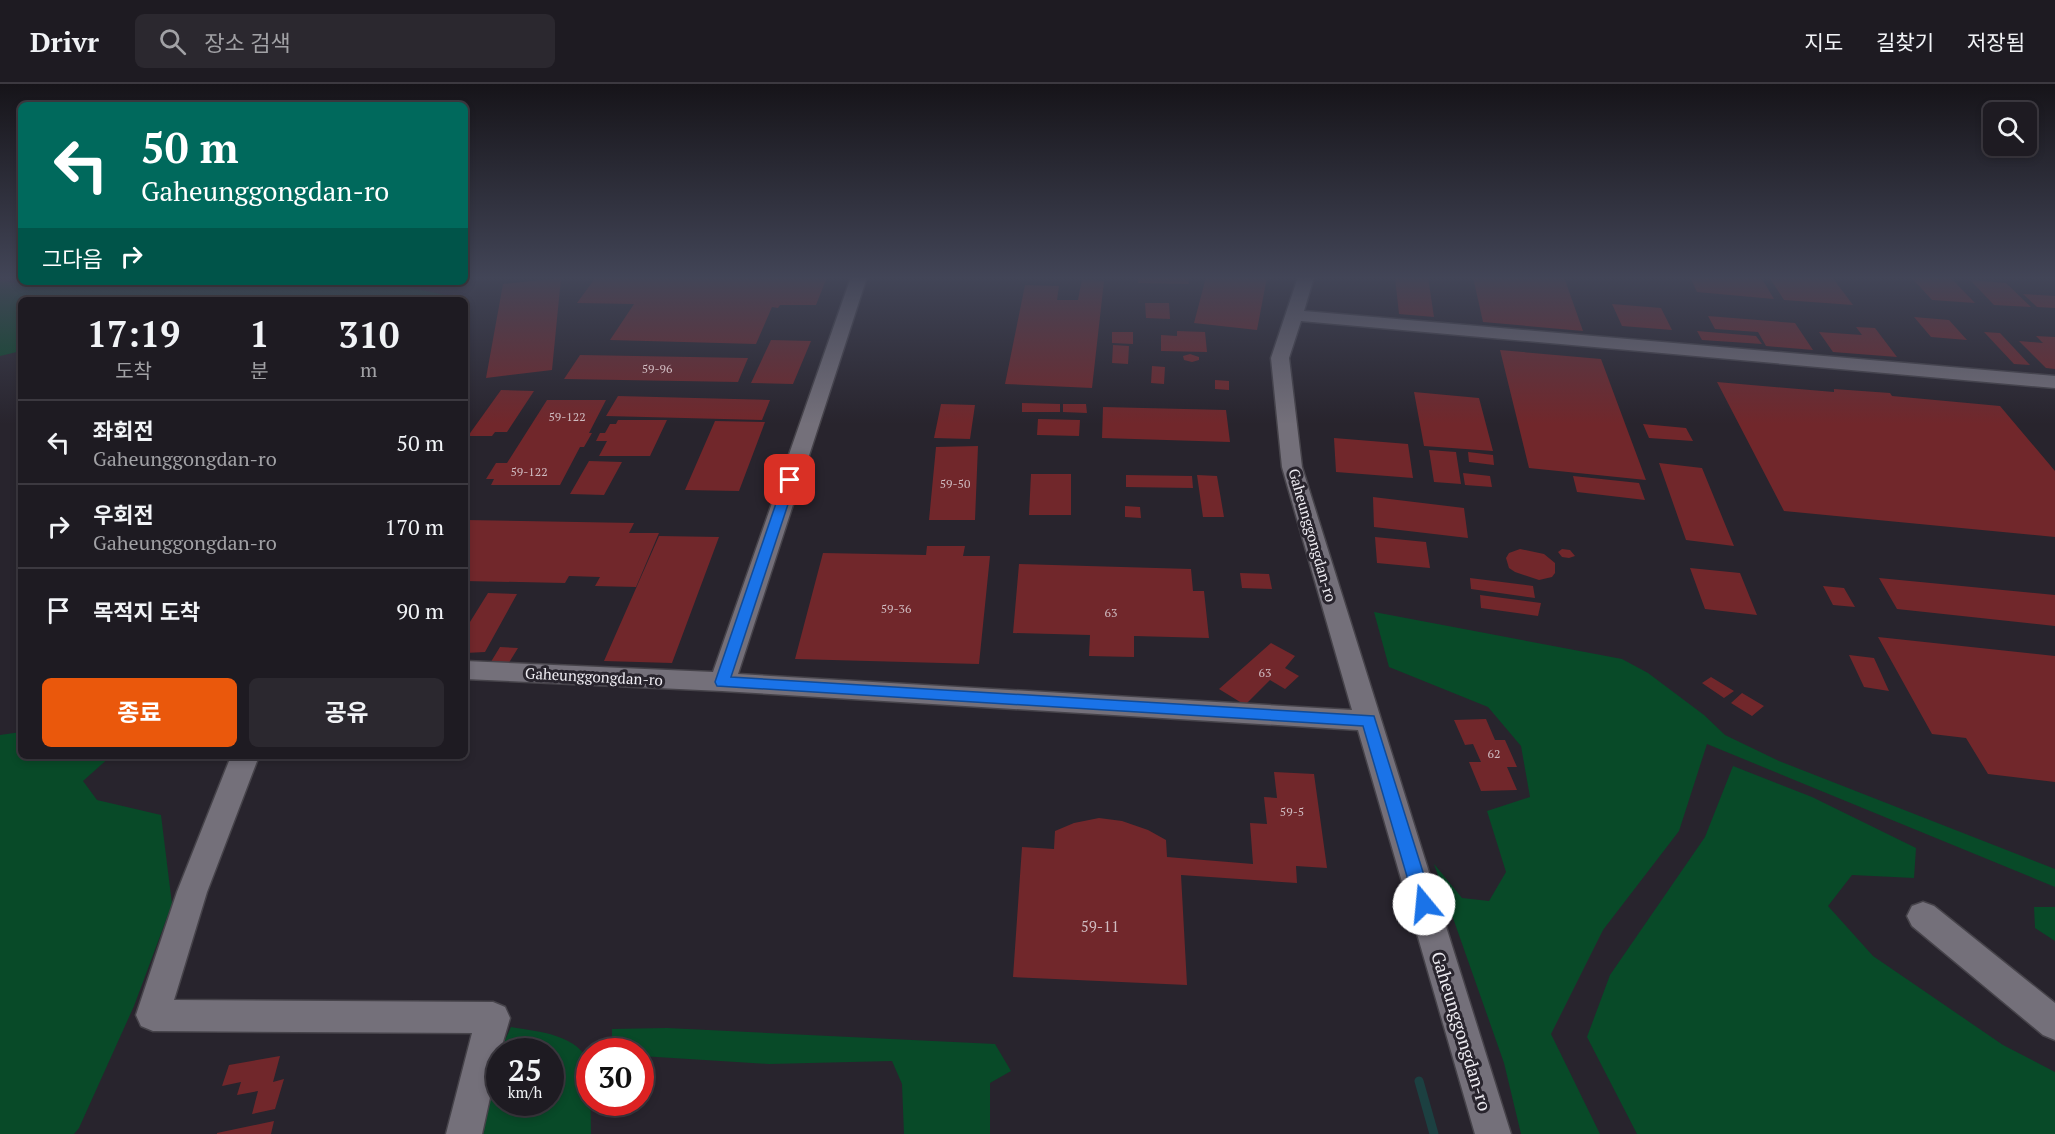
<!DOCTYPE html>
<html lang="ko">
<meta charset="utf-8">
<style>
body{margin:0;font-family:"PT Serif","Noto Sans KR",serif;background:#2b282f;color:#f1f3f6;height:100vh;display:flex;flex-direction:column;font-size:22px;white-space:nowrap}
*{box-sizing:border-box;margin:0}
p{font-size:20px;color:#a1a1a5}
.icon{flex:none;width:33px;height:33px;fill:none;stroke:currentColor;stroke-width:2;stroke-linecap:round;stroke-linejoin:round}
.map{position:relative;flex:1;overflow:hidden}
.side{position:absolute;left:18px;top:213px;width:450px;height:462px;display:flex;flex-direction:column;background:#1e1b22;border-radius:9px;box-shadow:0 3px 9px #0003,0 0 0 2px #3c3940}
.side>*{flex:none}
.top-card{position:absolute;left:18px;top:18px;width:450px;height:183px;border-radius:9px;box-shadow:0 3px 9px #0003,0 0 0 2px #3c3940;background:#00695c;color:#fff;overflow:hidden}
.buttons{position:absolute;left:1983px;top:18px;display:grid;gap:12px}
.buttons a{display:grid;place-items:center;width:54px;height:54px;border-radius:9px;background:#1e1b22;box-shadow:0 3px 9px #0003,0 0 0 2px #3c3940;font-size:30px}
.speed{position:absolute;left:486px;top:954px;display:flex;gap:12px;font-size:30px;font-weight:700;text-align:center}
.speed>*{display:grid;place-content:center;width:78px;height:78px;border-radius:50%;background:#1e1b22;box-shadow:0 3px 9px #0003,0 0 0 2px #3c3940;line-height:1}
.speed small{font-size:15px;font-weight:400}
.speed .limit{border:9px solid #d22;background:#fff;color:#111}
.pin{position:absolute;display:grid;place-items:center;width:51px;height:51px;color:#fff;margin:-26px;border-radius:12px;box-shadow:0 3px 9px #0006}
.me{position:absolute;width:66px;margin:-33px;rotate:343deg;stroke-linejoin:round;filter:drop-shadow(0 0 4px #0008)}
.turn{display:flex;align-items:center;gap:21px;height:126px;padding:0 24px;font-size:27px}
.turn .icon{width:78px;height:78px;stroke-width:2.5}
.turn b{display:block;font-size:42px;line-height:51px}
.then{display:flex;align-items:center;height:57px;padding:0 24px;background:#0003;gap:12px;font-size:22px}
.eta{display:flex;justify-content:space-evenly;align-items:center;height:102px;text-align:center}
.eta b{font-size:36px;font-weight:700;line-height:42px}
.action{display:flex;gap:12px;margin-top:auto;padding:12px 24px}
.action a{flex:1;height:69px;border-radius:9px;background:#ea580c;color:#fff;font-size:24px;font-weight:700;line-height:69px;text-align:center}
.action a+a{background:#2b282f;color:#f1f3f6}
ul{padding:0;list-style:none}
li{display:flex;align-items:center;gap:18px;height:84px;padding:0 24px;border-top:2px solid #3c3940}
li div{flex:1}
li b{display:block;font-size:22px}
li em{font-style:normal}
header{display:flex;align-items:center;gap:36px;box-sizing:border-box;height:84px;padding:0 30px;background:#1e1b22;border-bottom:2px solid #3c3940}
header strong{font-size:28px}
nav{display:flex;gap:33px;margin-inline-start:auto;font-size:21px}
.search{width:420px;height:54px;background:#2b282f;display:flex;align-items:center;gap:15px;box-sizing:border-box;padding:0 21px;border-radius:9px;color:#a1a1a5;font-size:22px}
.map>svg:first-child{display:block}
</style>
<header>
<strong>Drivr</strong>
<div class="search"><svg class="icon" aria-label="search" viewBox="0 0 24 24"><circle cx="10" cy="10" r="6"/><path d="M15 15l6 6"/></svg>장소 검색</div>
<nav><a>지도</a><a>길찾기</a><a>저장됨</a></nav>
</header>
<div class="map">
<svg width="2055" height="1050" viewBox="0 0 2055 1050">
<rect width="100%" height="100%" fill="#28242d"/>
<path fill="#084a28" d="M0 197 30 200 38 198H356L402 202 460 214 459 216H21V267L0 272Z
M1374 528 1622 575 1648 589 1704 631 1725 651 1779 677 2055 785V803L1707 660 1679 747 1603 846 1551 950 1600 1050H1521L1504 979 1434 780 1462 814 1489 817 1506 788 1487 727 1530 713 1521 662 1488 623 1389 583Z
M21 648V672H111L83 697 97 716 161 731 172 820 134 922 79 1044 74 1050H0V651Z
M1733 682 1812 713 1916 764 1914 794 1852 791 1828 822 1873 872 2003 961 2055 988V1050H1637L1587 953 1610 891 1705 753Z
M2055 823V857L2035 844 2034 823Z
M511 943C539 948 580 950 590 982L591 1050H476L499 969 500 1018H550V968L500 967Z
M667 944 995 960 1011 987 990 999V1050H904L902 1000 892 977 769 980 641 972 640 968 612 967V945Z"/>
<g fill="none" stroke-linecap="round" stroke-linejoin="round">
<path stroke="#1c4041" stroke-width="9" d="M1419 997 1434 1050"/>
</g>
<path fill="#71272b" d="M596 193H827L816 221H780L778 224 772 223 756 260 610 256 634 220 577 219Z
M1138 193H1188L1189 200 1138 199Z
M1206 193H1267L1257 246 1194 239Z
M1395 193H1428L1434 233 1399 230Z
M1473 193H1564L1583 247 1483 238Z
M1690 193H1761L1774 215 1697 208Z
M1769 193H1832L1853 221 1784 216Z
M1911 193H1950L1975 219 1932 216Z
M561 194 552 286 486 294 503 200Z
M1082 195 1104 197 1092 304 1005 300 1025 201 1059 202 1057 216H1078Z
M1970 196 2006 199 2031 223 1994 221Z
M2023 210 2055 212V224L2037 223Z
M1145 219H1169L1170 235 1146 234Z
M1612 220 1661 224 1672 246 1622 242Z
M1708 232 1795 239 1813 266 1766 262 1758 248 1715 245Z
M1914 233 1949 236 1967 256 1931 253Z
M1856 243 1875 244 1897 273 1833 268 1819 248 1862 251Z
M1177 247 1205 248 1207 268 1161 267V251L1177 252Z
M1697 247 1756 252 1762 260 1702 256Z
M1112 248H1133V260L1112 259Z
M1984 248 2000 249 2030 281 2014 280Z
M2036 252 2055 253V285L2046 284 2019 257 2043 259Z
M771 256 811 257 793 300 751 299Z
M1113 261 1129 262 1128 280 1112 279Z
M1500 266 1601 275 1646 396 1529 384Z
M1190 270 1199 273V276L1192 278 1184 276 1183 272Z
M580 271 748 274 738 298 564 295Z
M1152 282 1165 283 1164 300 1151 299Z
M1215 296 1229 297V306L1215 305Z
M1717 298 1834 308V305L1890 309 1892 312 2000 322 2055 387V453L1784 427Z
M501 306 534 307 507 348H495L492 352H468Z
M1414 308 1479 314 1493 367 1424 362Z
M618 312 770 316 762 336 606 332Z
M547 316H606L589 349H592L584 363H580L560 401H491L494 395H486L496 379H507Z
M1022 319 1060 320V328H1022Z
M941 320 975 321 970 355 934 354Z
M1063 320H1086L1087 329 1063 328Z
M1103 323 1226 326 1230 358 1102 354Z
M1038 335 1080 336 1079 352 1037 351Z
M618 336H667L650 372H599L607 357H596L600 349H605L610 340H616Z
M715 337 765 338 739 407 685 406Z
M1643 340 1686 344 1693 357 1649 354Z
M1334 354 1408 360 1413 394 1336 388Z
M978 362 975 436H929L936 363Z
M1429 366 1456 368 1461 400 1434 398Z
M1468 368 1493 371 1494 381 1469 378Z
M589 377 622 378 604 411 570 410Z
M1659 379 1702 384 1734 462 1686 456Z
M1463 389 1490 392 1492 403 1465 401Z
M1031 390H1071V431H1029Z
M1126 391 1192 392 1193 404 1126 403Z
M1197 391 1217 392 1224 433H1203Z
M1573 392 1639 399 1645 416 1577 408Z
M1373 413 1464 424 1468 454 1374 443Z
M1125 422 1140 423 1141 434 1125 433Z
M465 436 634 439 629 449H659L636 503 595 502 600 493 569 492 565 499 465 497Z
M659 452 719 453 672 579 604 577Z
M1375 453 1426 458 1430 484 1377 479Z
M927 462H965L963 472H990L979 580 795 575 823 469 926 471Z
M1520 465 1544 470 1555 479V489L1552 493 1539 496 1515 488 1509 484 1506 474 1509 469Z
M1562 465 1570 466 1575 472 1569 474 1562 473 1558 468Z
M1019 480 1191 485 1193 507H1204L1209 554 1134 552V573L1089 572 1090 551 1013 549Z
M1690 484 1740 489 1757 531 1705 525Z
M1240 489 1269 490 1272 505 1242 504Z
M1470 494 1533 502 1535 514 1471 505Z
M1879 494 2055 511V542L1897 525Z
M1823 502 1844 504 1855 523 1833 521Z
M488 509 517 510 485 568 465 569V546Z
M1480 511 1541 519 1538 532 1481 524Z
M1878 553 2055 572V698L1988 690 1966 654 1932 650Z
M1271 559 1295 572 1285 584 1299 592 1285 605 1270 596 1245 621 1219 605Z
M500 563 518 564 507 582 489 581Z
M1849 571 1874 574 1889 607 1864 603Z
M1711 593 1734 607 1724 614 1702 599Z
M1742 609 1764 622 1752 632 1731 619Z
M1486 635 1495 656H1505L1517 683H1507L1517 706 1481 707 1469 678H1481L1473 660 1465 661 1454 636Z
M1274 688 1314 690 1327 784 1296 782 1297 799 1181 791 1187 901 1013 893 1022 763 1054 765 1055 747 1074 739 1099 734 1122 737 1148 746 1166 756 1167 773 1253 780 1250 739 1267 740 1264 713 1277 714Z
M280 972 273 998 284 995 275 1025 252 1030 258 1007 237 1011 241 998 222 1002 229 981Z
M274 1037 271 1050H217V1049Z"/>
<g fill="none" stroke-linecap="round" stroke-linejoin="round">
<defs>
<path id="street" d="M851 193H867L738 590 1352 626 1282 383 1271 274 1298 193H1314L1304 227 2055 292V304L1301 237 1289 274 1302 383 1511 1050H1475L1358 646 722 607 465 595V577L713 588Z
M231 672H259L207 808 174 916 493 918 505 923 510 934 500 968 482 1050H446L472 949 153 947 141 942 136 931 177 808Z
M1923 818 1934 822 2055 919V956L2043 951 1912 842 1907 832 1912 822Z"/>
</defs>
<use href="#street" stroke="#46434a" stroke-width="3"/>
<use href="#street" fill="#74707a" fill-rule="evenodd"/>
</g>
<linearGradient id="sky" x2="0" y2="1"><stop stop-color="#161419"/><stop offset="0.57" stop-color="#424557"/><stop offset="1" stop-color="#424557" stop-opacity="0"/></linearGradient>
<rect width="2055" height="340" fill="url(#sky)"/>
<path fill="#1a73e8" stroke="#114b97" stroke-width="1.5" d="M790 392 796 396 731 593 1374 632 1433 820 1430 826 1424 828 1418 826 1415 820 1363 642 717 602 715 598 784 396Z"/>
<g text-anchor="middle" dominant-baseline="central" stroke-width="6" stroke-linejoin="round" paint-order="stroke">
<g font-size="12" fill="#cfbbc0">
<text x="657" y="284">59-96</text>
<text x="567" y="332">59-122</text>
<text x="529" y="387">59-122</text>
<text x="955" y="399">59-50</text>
<text x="896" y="524">59-36</text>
<text x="1111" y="528">63</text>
<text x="1265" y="588">63</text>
<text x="1494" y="669">62</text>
<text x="1292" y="727">59-5</text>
</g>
<g font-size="15" fill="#eeecf2" stroke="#28242d">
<text transform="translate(1313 451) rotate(74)">Gaheunggongdan-ro</text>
<text transform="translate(594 592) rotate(3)">Gaheunggongdan-ro</text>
</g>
<g font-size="15" fill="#cfbbc0">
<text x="1100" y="842">59-11</text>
</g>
<g font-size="18" fill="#eeecf2" stroke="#28242d">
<text transform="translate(1462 947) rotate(73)">Gaheunggongdan-ro</text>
</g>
</g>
</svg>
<div class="buttons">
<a><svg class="icon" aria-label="search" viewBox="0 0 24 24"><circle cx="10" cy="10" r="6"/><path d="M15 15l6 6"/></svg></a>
</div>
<div class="speed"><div>25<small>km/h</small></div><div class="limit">30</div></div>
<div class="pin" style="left:790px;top:396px;background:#d93025"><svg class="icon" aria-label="arrive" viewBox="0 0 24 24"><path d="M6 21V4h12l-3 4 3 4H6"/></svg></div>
<svg class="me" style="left:1424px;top:820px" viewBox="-20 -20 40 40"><circle r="19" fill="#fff"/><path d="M0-13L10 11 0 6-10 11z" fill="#1a73e8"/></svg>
<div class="top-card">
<div class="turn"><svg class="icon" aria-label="left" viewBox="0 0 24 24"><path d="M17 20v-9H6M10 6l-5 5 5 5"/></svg><div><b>50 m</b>Gaheunggongdan-ro</div></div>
<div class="then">그다음<svg class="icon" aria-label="right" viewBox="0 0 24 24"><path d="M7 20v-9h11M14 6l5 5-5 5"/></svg></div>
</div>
<section class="side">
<div class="eta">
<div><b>17:19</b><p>도착</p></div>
<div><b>1</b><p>분</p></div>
<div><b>310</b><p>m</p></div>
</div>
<ul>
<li><svg class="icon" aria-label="left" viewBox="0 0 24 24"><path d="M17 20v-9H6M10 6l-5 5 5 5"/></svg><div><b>좌회전</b><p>Gaheunggongdan-ro</p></div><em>50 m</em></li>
<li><svg class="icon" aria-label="right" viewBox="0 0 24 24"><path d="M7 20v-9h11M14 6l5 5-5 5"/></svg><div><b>우회전</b><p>Gaheunggongdan-ro</p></div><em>170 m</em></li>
<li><svg class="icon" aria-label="arrive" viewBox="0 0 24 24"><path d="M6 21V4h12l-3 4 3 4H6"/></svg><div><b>목적지 도착</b></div><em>90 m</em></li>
</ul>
<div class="action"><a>종료</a><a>공유</a></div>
</section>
</div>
